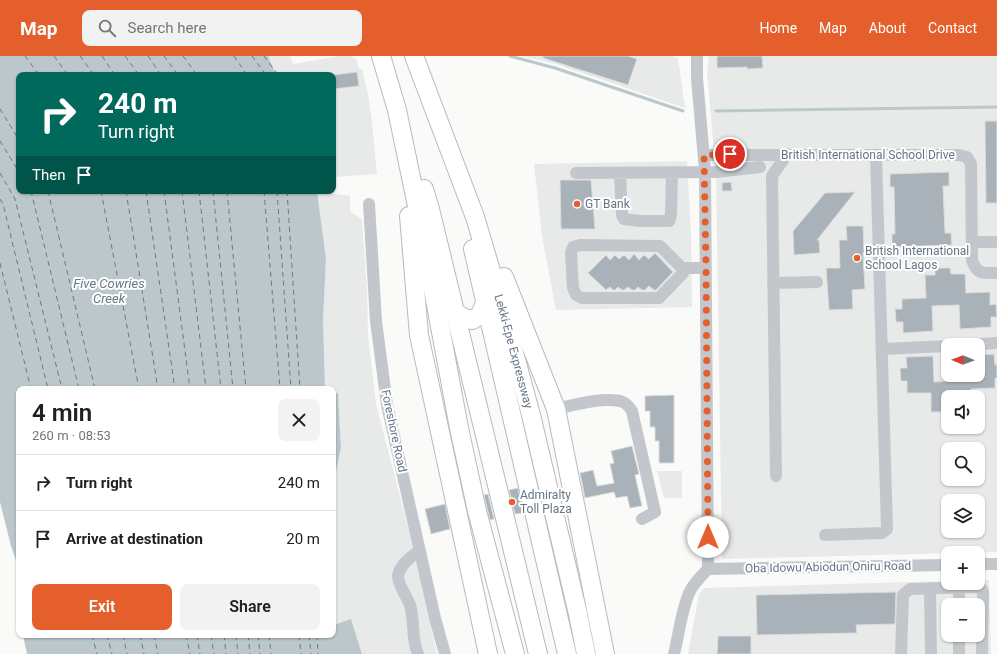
<!DOCTYPE html>
<meta charset="utf-8">
<style>
body{margin:0;font-family:Roboto,sans-serif;background:#f2f2f2;color:#202124;height:100vh;display:flex;flex-direction:column;font-size:15px;white-space:nowrap}
*{box-sizing:border-box;margin:0}
p{font-size:13px;color:#757577}
.icon{flex:none;width:22px;height:22px;fill:none;stroke:currentColor;stroke-width:2;stroke-linecap:round;stroke-linejoin:round}
.map{position:relative;flex:1;overflow:hidden}
.sheet{position:absolute;left:16px;top:330px;width:320px;height:252px;display:flex;flex-direction:column;background:#fff;border-radius:8px;box-shadow:0 1px 3px #0004}
.sheet>*{flex:none}
.banner{position:absolute;left:16px;top:16px;width:320px;height:122px;border-radius:8px;box-shadow:0 1px 3px #0004;background:#00695c;color:#fff;overflow:hidden}
.needle{width:26px;rotate:271deg}
.controls{position:absolute;left:941px;top:282px;display:grid;gap:8px}
.controls a{display:grid;place-items:center;width:44px;height:44px;border-radius:8px;background:#fff;box-shadow:0 1px 3px #0004;font-size:20px}
.pin{position:absolute;display:grid;place-items:center;width:34px;height:34px;color:#fff;margin:-17px;border:2px solid #fff;border-radius:50%;box-shadow:0 1px 4px #0007}
.me{position:absolute;width:44px;margin:-22px;rotate:0deg;stroke-linejoin:round;filter:drop-shadow(0 0 3px #0008)}
.turn{display:flex;align-items:center;gap:14px;height:84px;padding:0 16px;font-size:18px}
.turn .icon{width:52px;height:52px;stroke-width:2.5}
.turn b{display:block;font-size:28px;line-height:34px}
.then{display:flex;align-items:center;height:38px;padding:0 16px;background:#0003;gap:8px;font-size:15px}
.round{display:grid;place-items:center;flex:none;width:42px;height:42px;border-radius:8px;background:#f2f2f2}
.headline{display:flex;align-items:center;justify-content:space-between;height:68px;padding:0 16px}
h1{font-size:24px;font-weight:600;line-height:30px}
.primary-button{display:flex;gap:8px;margin-top:auto;padding:8px 16px}
.primary-button a{flex:1;height:46px;border-radius:8px;background:#e55f2d;color:#fff;font-size:16px;font-weight:600;line-height:46px;text-align:center}
.primary-button a+a{background:#f2f2f2;color:#202124}
ul{padding:0;list-style:none}
li{display:flex;align-items:center;gap:12px;height:56px;padding:0 16px;border-top:1px solid #e0e0e0}
li div{flex:1}
li b{display:block;font-size:15px}
li em{font-style:normal}
header{display:flex;align-items:center;gap:24px;box-sizing:border-box;height:56px;padding:0 20px;background:#e55f2d;color:#fff}
header strong{font-size:19px}
nav{display:flex;gap:22px;margin-inline-start:auto;font-size:14px}
.search{width:280px;height:36px;background:#f2f2f2;display:flex;align-items:center;gap:10px;box-sizing:border-box;padding:0 14px;border-radius:8px;color:#757577;font-size:15px}
.map>svg:first-child{display:block}
</style>
<header>
<strong>Map</strong>
<div class="search"><svg class="icon" aria-label="search" viewBox="0 0 24 24"><circle cx="10" cy="10" r="6"/><path d="M15 15l6 6"/></svg>Search here</div>
<nav><a>Home</a><a>Map</a><a>About</a><a>Contact</a></nav>
</header>
<div class="map">
<svg width="997" height="598" viewBox="0 0 997 598">
<rect width="100%" height="100%" fill="#fafaf8"/>
<path fill="#e8e9e9" fill-rule="evenodd" d="M268 0H290L293 8 340 0H350L356 3 359 13H362L368 38 372 66 377 118 333 121V19H276Z
M521 0H671L678 2 685 52 556 8Z
M709 0H997V496L722 503 716 116 707 17ZM948 289H978V319H948ZM948 341H978V371H948ZM948 393H978V423H948ZM948 445H978V475H948Z
M687 105 691 177 692 251 556 254 542 180 534 108Z
M317 135 350 140V156L362 163 367 233 368 279 376 348 415 498 437 598H362L351 563 333 569V432L341 391 338 337 333 338V333H325L323 264 326 203Z
M657 415H682V442H664Z
M978 524H989L991 598H688L699 538 704 532 948 525V527H978ZM948 549H978V579H948Z"/>
<path fill="#bcc7cc" d="M0 0H268L276 19H19V135H317L326 203 323 264 325 333H19V513L11 490 0 446Z
M338 337 341 391 333 432V338Z
M351 563 362 598H27L23 579H333V569Z"/>
<g fill="none" stroke-linecap="round" stroke-linejoin="round">
<path stroke="#bcc7cc" stroke-width="3" d="M510 0 555 12 683 55
M716 55 997 51"/>
<path stroke="#657a83" stroke-width="1" stroke-dasharray="5 4" stroke-linecap="butt" d="M25 0 39 19
M54 0 68 19
M80 0 94 19
M102 0 115 19
M125 0 139 19
M148 0 161 19
M164 0 178 19
M183 0 197 19
M234 0 247 19
M252 0 266 19
M264 0 278 19
M0 53 19 84
M0 85 19 116
M0 117 15 143 62 333
M31 135 79 333
M48 135 95 333
M101 135 139 333
M126 135 158 333
M146 135 175 333
M164 135 190 333
M182 135 206 333
M199 135 221 333
M213 135 233 333
M227 135 246 333
M264 135 280 333
M277 135 291 333
M287 135 300 333
M0 143 3 148 48 333
M0 207 31 333
M92 579 97 598
M107 579 112 598
M123 579 127 598
M140 579 144 598
M154 579 158 598
M186 579 190 598
M197 579 200 598
M211 579 214 598
M224 579 226 598
M236 579 238 598
M248 579 250 598
M258 579 260 598
M269 579 271 598
M299 579 301 598
M309 579 311 598
M317 579 318 598"/>
</g>
<path fill="#aab2b9" stroke="#dcdcda" d="M543 0H628L637 3 628 29 543 2Z
M717 0H762L763 12 747 13V11L717 12Z
M357 16 359 30 333 33V19Z
M985 65H997V147H986Z
M949 116V130H943L945 177H951L952 189 892 191V178H895L894 131H890V118Z
M560 124H591L595 173H561Z
M731 126 732 135H722V127Z
M855 136 817 184H819L820 197 794 199 793 175 825 137Z
M846 170H863L864 196 863 197 865 233 852 234 853 253 829 254 826 212H840L839 184H847Z
M655 197 673 216 656 234H654L649 230 645 234H642L638 231 635 234H632L628 231 624 234H622L618 231 615 234H613L610 231 606 234 588 217 606 199 610 204 615 199 619 203 624 199 629 204 634 198 639 204 644 199 649 203Z
M935 212H950L951 218H965L966 237 990 236V249L996 248 997 261H991V271L960 273 959 249 932 250 933 275 903 277V266H896L895 253H902V243L926 242 925 219H935Z
M994 298 995 309H997V322H995V332L971 333V341H948V356H931V337H907V325H901L900 312H907L906 301 933 300 934 326 966 324V319H978V299Z
M674 339V407H659V385H655V371H650V355H645V340Z
M632 390 639 418 635 419 642 450 630 452 627 440 616 442 614 436 585 442 580 417 593 414 597 430 614 427 610 408 614 407 611 395Z
M518 432 523 457 515 458 509 434Z
M488 438 494 463 490 464 484 439Z
M445 448 450 473 431 478 425 453Z
M896 536 895 568 856 569 857 577 757 579 756 539Z
M718 580H751V598H717Z"/>
<g fill="none" stroke-linecap="round" stroke-linejoin="round">
<defs>
<g id="highway">
<path d="M381 0 397 54 422 174 459 372 477 455 515 598"/>
<path id="s1" d="M414 0 475 161 502 252 531 359 578 558 586 598"/>
<path d="M424 133 430 153 538 598"/>
<path d="M409 160 419 279 488 598"/>
<path d="M473 193 567 598"/>
<path d="M504 221 556 353 605 598"/>
<path d="M456 257 464 262 472 264 480 259 485 247"/>
</g>
</defs>
<use href="#highway" stroke="#b7babe" stroke-width="20"/>
<path stroke="#c3c7cc" stroke-width="12" d="M697 0V22L705 115 708 513
M704 99H959L967 101 971 108 972 204C977 219 983 217 997 217
M576 117 716 116 760 111
M620 117 622 159 624 163 640 165H669L671 159 672 116
M369 148 376 265 387 349 435 562 445 598
M972 186H997
M682 212 683 217 659 242H582L576 239 573 232 571 197 573 191 580 189 660 190 682 212H706
M773 227 817 226
M962 289 997 287
M883 293 948 290
M556 353C573 349 607 340 623 346 627 348 630 352 632 355L655 456 642 463
M776 420 772 120 787 98
M825 479 882 477 887 473 876 99
M978 508H997
M708 513 948 509
M959 532V549
M930 533 931 598
M959 579V598
M418 598C411 583 415 565 410 549 407 540 398 530 398 520 399 510 412 499 420 495
M674 598C679 578 681 556 689 537 693 528 701 520 708 513
M901 598 903 539 910 533 977 531 981 532 983 536 982 598"/>
<use href="#highway" stroke="#fff" stroke-width="18"/>
</g>
<g fill="none" stroke-linecap="round" stroke-linejoin="round">
<path stroke="#e55f2d" stroke-width="7" stroke-dasharray="0 12.6" d="M708 481 706 212 704 99 730 98"/>
</g>
<g fill="#e55f2d" stroke="#fff" stroke-width="1.5">
<circle cx="577" cy="148" r="4"/>
<circle cx="857" cy="202" r="4"/>
<circle cx="512" cy="446" r="4"/>
</g>
<g text-anchor="middle" dominant-baseline="central" stroke-width="4" stroke-linejoin="round" paint-order="stroke">
<g font-size="12" fill="#657483" stroke="#fff">
<text x="868" y="99">British International School Drive</text>
<text stroke="none"><textPath href="#s1" startOffset="312">Lekki-Epe Expressway</textPath></text>
<text transform="translate(394 375) rotate(78)">Foreshore Road</text>
<text transform="translate(828 511) rotate(-1)">Oba Idowu Abiodun Oniru Road</text>
</g>
<g font-size="12" fill="#657483" stroke="#fff" text-anchor="start">
<text x="585" y="148">GT Bank</text>
<text x="865" y="195">British International<tspan x="865" dy="14">School Lagos</tspan></text>
<text x="520" y="439">Admiralty<tspan x="520" dy="14">Toll Plaza</tspan></text>
</g>
<g font-size="13" font-style="italic" fill="#657a83" stroke="#fff">
<text x="109" y="227">Five Cowries<tspan x="109" dy="15">Creek</tspan></text>
</g>
</g>
</svg>
<div class="controls">
<a><svg class="needle" viewBox="-14 -14 28 28"><path d="M0-13l5 13h-10z" fill="#e53935"/><path d="M0 13l5-13h-10z" fill="#757577"/></svg></a>
<a><svg class="icon" aria-label="sound" viewBox="0 0 24 24"><path d="M4 9h4l5-4v14l-5-4H4zM17 9q2 3 0 6"/></svg></a>
<a><svg class="icon" aria-label="search" viewBox="0 0 24 24"><circle cx="10" cy="10" r="6"/><path d="M15 15l6 6"/></svg></a>
<a><svg class="icon" aria-label="layers" viewBox="0 0 24 24"><path d="M12 4l9 5-9 5-9-5zM3 14l9 5 9-5"/></svg></a>
<a>+</a>
<a>−</a>
</div>
<div class="pin" style="left:730px;top:98px;background:#d93025"><svg class="icon" aria-label="arrive" viewBox="0 0 24 24"><path d="M6 21V4h12l-3 4 3 4H6"/></svg></div>
<svg class="me" style="left:708px;top:481px" viewBox="-20 -20 40 40"><circle r="19" fill="#fff"/><path d="M0-13L10 11 0 6-10 11z" fill="#e55f2d"/></svg>
<div class="banner">
<div class="turn"><svg class="icon" aria-label="right" viewBox="0 0 24 24"><path d="M7 20v-9h11M14 6l5 5-5 5"/></svg><div><b>240 m</b>Turn right</div></div>
<div class="then">Then<svg class="icon" aria-label="arrive" viewBox="0 0 24 24"><path d="M6 21V4h12l-3 4 3 4H6"/></svg></div>
</div>
<section class="sheet">
<div class="headline"><div><h1>4 min</h1><p>260 m · 08:53</p></div><a class="round"><svg class="icon" aria-label="close" viewBox="0 0 24 24"><path d="M6 6l12 12M18 6L6 18"/></svg></a></div>
<ul>
<li><svg class="icon" aria-label="right" viewBox="0 0 24 24"><path d="M7 20v-9h11M14 6l5 5-5 5"/></svg><div><b>Turn right</b></div><em>240 m</em></li>
<li><svg class="icon" aria-label="arrive" viewBox="0 0 24 24"><path d="M6 21V4h12l-3 4 3 4H6"/></svg><div><b>Arrive at destination</b></div><em>20 m</em></li>
</ul>
<div class="primary-button"><a>Exit</a><a>Share</a></div>
</section>
</div>
